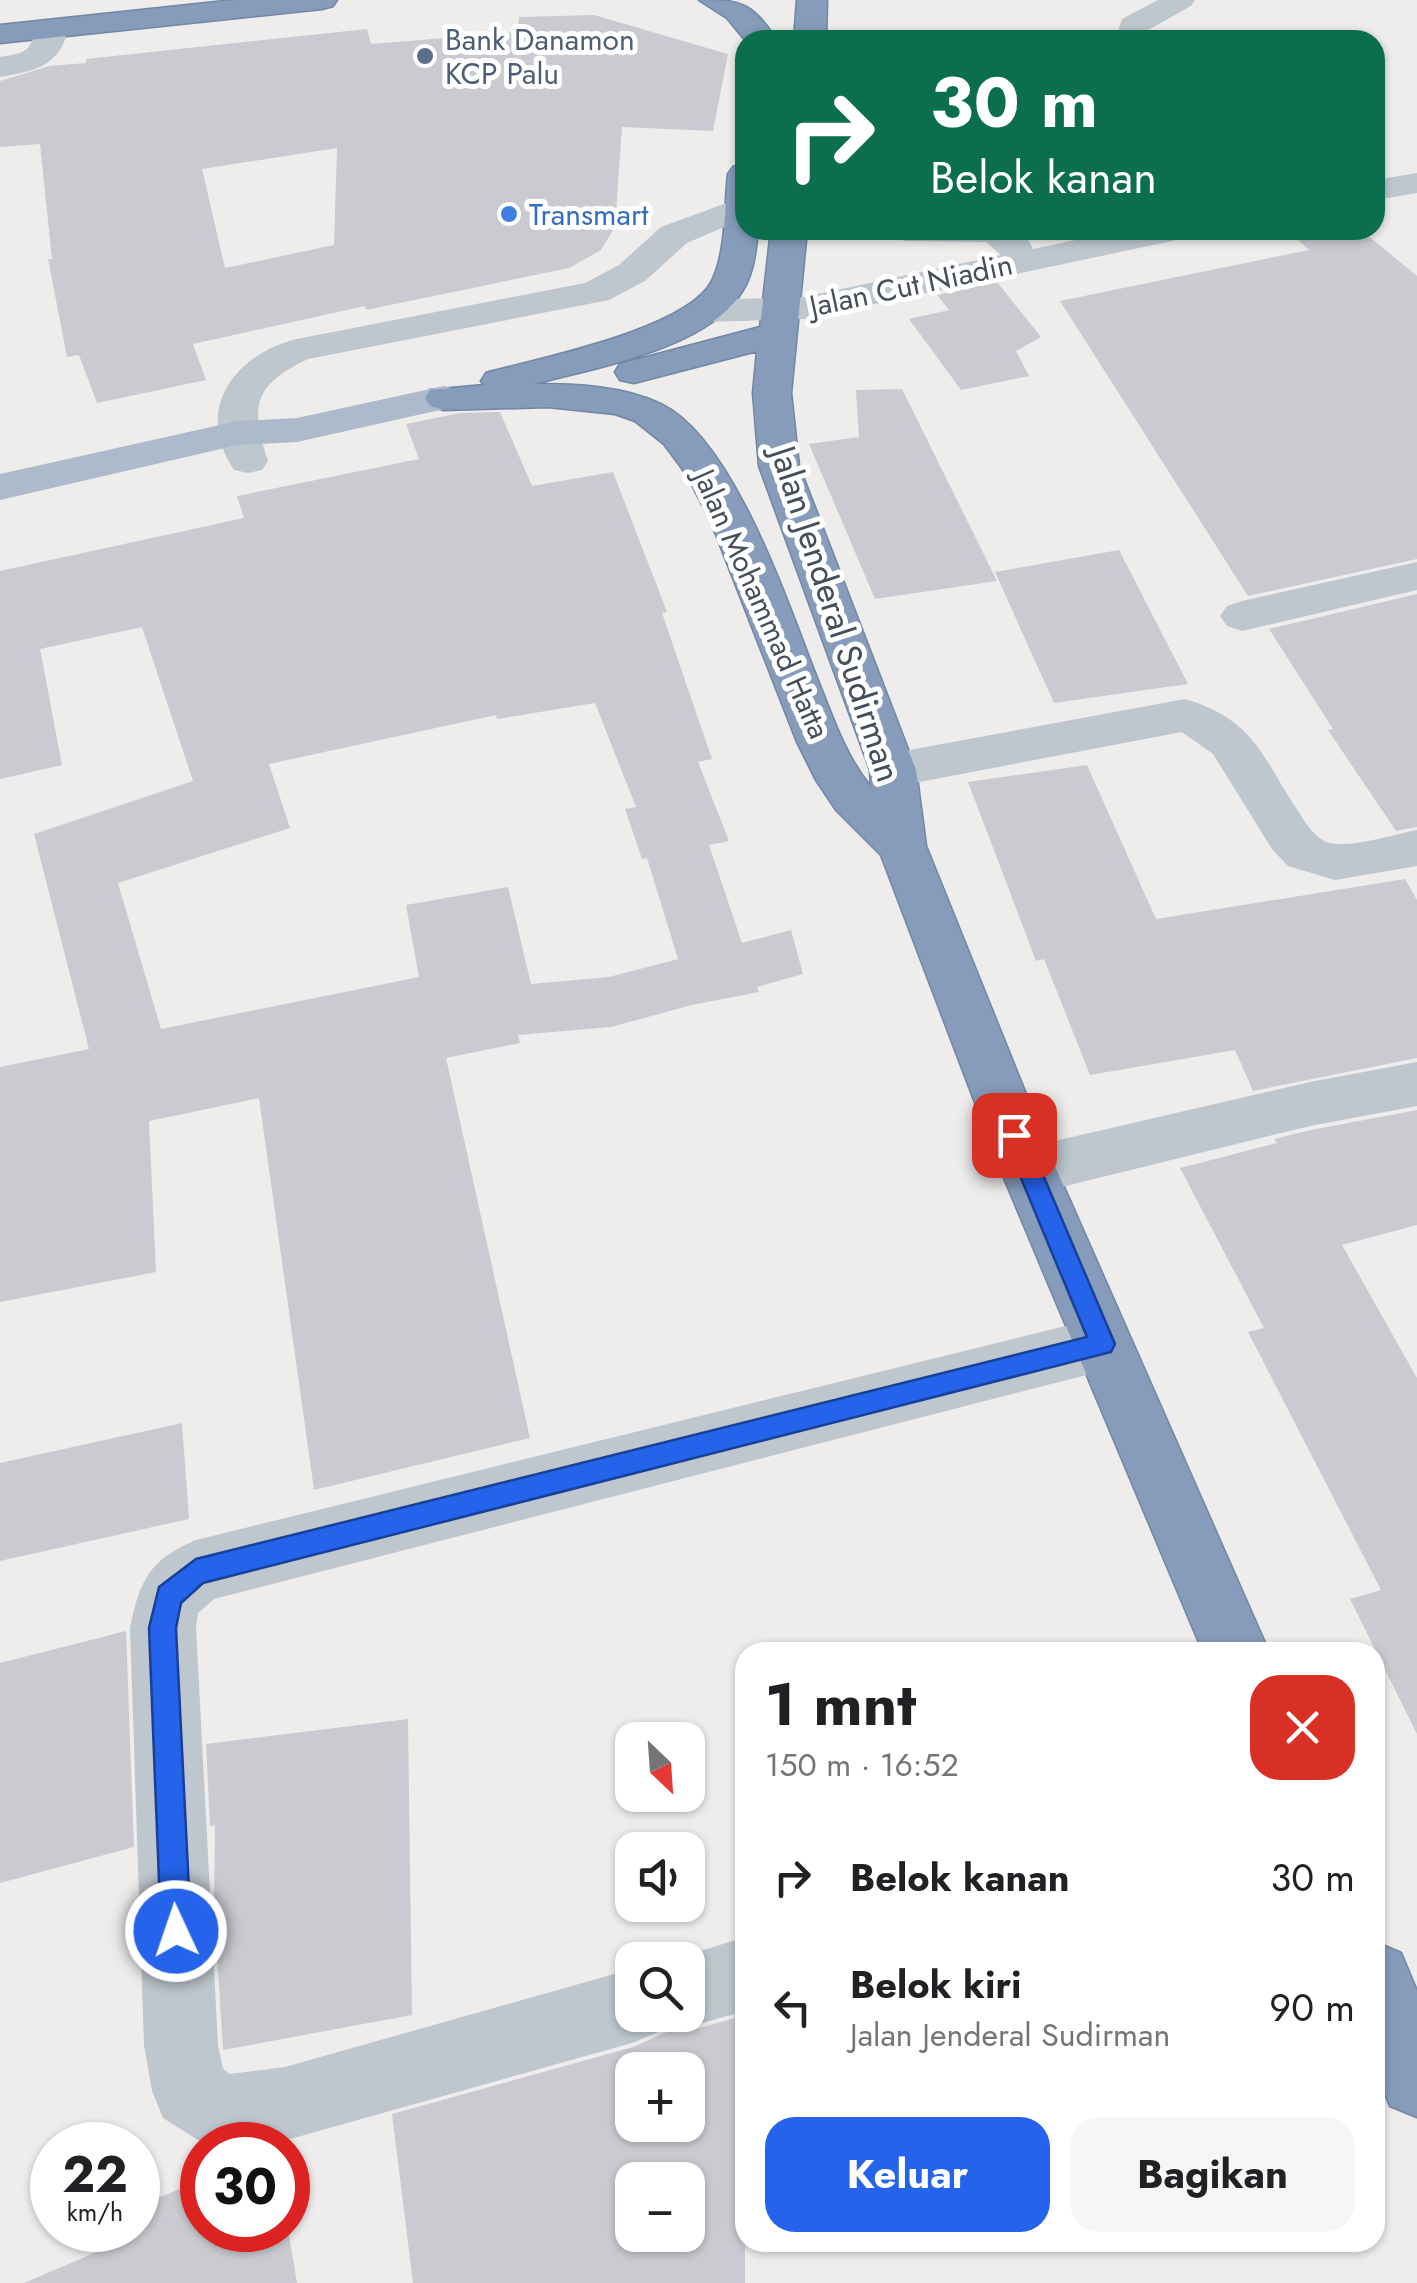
<!DOCTYPE html>
<html lang="id">
<meta charset="utf-8">
<style>
body{margin:0;font-family:Jost,sans-serif;background:#f6f6f6;color:#202124;height:100vh;display:flex;flex-direction:column;font-size:38px;white-space:nowrap}
*{box-sizing:border-box;margin:0}
p{font-size:32px;color:#757577}
.icon{flex:none;width:55px;height:55px;fill:none;stroke:currentColor;stroke-width:2;stroke-linecap:round;stroke-linejoin:round}
.map{position:relative;flex:1;overflow:hidden}
.details{position:absolute;left:735px;top:1642px;width:650px;height:610px;display:flex;flex-direction:column;background:#fff;border-radius:30px;box-shadow:0 2px 8px #0004}
.details>*{flex:none}
.top-card{position:absolute;left:735px;top:30px;width:650px;height:210px;border-radius:30px;box-shadow:0 2px 8px #0004;background:#0b6e4f;color:#fff;overflow:hidden}
.needle{width:65px;rotate:155deg}
.buttons{position:absolute;left:615px;top:1722px;display:grid;gap:20px}
.buttons a{display:grid;place-items:center;width:90px;height:90px;border-radius:20px;background:#fff;box-shadow:0 2px 8px #0004;font-size:50px}
.speed{position:absolute;left:30px;top:2122px;display:flex;gap:20px;font-size:50px;font-weight:700;text-align:center}
.speed>*{display:grid;place-content:center;width:130px;height:130px;border-radius:50%;background:#fff;box-shadow:0 2px 8px #0004;line-height:1}
.speed small{font-size:25px;font-weight:400}
.speed .limit{border:15px solid #d22;background:#fff;color:#111}
.pin{position:absolute;display:grid;place-items:center;width:85px;height:85px;color:#fff;margin:-42px;border-radius:20px;box-shadow:0 5px 15px #0006}
.me{position:absolute;width:110px;margin:-55px;rotate:357deg;stroke-linejoin:round;filter:drop-shadow(0 0 8px #0008)}
.turn{display:flex;align-items:center;gap:35px;height:210px;padding:0 30px;font-size:45px}
.turn .icon{width:130px;height:130px;stroke-width:2.5}
.turn b{display:block;font-size:70px;line-height:85px}
.round{display:grid;place-items:center;flex:none;width:105px;height:105px;border-radius:30px;background:#f6f6f6}
.head{display:flex;align-items:center;justify-content:space-between;height:170px;padding:0 30px}
h1{font-size:60px;font-weight:700;line-height:75px}
.primary-button{display:flex;gap:20px;margin-top:auto;padding:20px 30px}
.primary-button a{flex:1;height:115px;border-radius:30px;background:#2563eb;color:#fff;font-size:40px;font-weight:700;line-height:115px;text-align:center}
.primary-button a+a{background:#f6f6f6;color:#202124}
ul{padding:0;list-style:none}
li{display:flex;align-items:center;gap:30px;height:130px;padding:0 30px}
li div{flex:1}
li b{display:block;font-size:38px}
li em{font-style:normal}
.map>svg:first-child{display:block}
</style>
<div class="map">
<svg width="1417" height="2283" viewBox="0 0 1417 2283">
<rect width="100%" height="100%" fill="#efecec"/>
<path fill="#cacbd1" fill-rule="evenodd" d="M594 15 728 54 713 131 622 127 615 227 601 250 569 268 366 310 365 306 193 344 206 380 97 403 79 355 67 357 48 259H52L40 144 0 147V81L49 66 86 63V59L367 29 371 44 518 32 519 17ZM337 148 334 245 225 268 202 169Z
M1287 230H1361L1417 276V559L1248 596 1060 301 1309 250Z
M997 282 1041 337 1016 351 1029 376 961 390 909 319 949 310 937 295Z
M902 389 997 581 875 599 809 444 859 437 856 390Z
M500 412 532 486 613 472 667 612 662 613 712 759 698 762 729 841 709 845 742 943 791 930 803 974 757 987 759 992 692 1005 611 1027 518 1035 520 1043 446 1058 530 1438 314 1490 259 1098 149 1121 156 1272 0 1302V1067L89 1049 34 834 193 781 142 627 40 649 62 765 0 779V571L244 518 237 496 419 459 406 424 460 413ZM595 703 636 807 625 809 642 859 647 858 678 959 609 977 531 984 508 887 406 905 419 977 161 1029 118 883 290 828 269 764 496 715 497 719Z
M1119 550 1188 684 1054 703 995 572Z
M1417 594V827L1396 831 1328 730 1333 729 1269 629Z
M1087 765 1156 919 1405 879 1417 900V1058L1253 1091 1235 1050 1090 1075 1044 959 1036 961 968 782Z
M1417 1110V1225L1342 1245 1417 1378V1734L1350 1599 1381 1590 1248 1332 1264 1328 1180 1168 1277 1143 1274 1139 1311 1130Z
M182 1423 189 1519 0 1561V1463Z
M126 1631 134 1847 0 1883V1663Z
M408 1719 412 2015 223 2050 214 1907 215 1825 210 1826 206 1744Z
M745 2015V2283H413L392 2114 633 2047 678 2027 689 2031ZM632 2070H688V2125H632ZM632 2180H688V2235H632Z
M202 2180V2230H288L297 2283H24L127 2239 126 2230H138V2206Z"/>
<g fill="none" stroke-linecap="round" stroke-linejoin="round">
<defs>
<path id="highway" d="M235 0H337L333 6 322 9 0 43V25Z
M699 0C743 0 751 3 777 40H745L727 18Z
M797 0H827L826 40H794Z
M745 164V230H758C756 250 754 272 743 290 710 348 594 368 534 384 575 384 623 386 661 404 734 439 788 605 817 678 832 715 845 756 871 787L870 770 759 466 753 393 757 351 634 383 620 380 615 372 620 364 760 327 771 230H807L791 393 799 466 916 770 926 846 1057 1171 1269 1652H1203L1001 1171 881 855 836 810 816 780 797 742 711 522 687 475 664 444 635 421 615 414 548 407 444 410 430 406 425 398 430 390 484 385 481 381 486 373C538 359 688 329 712 281 727 249 724 208 728 174L733 167Z
M1375 1942 1401 1953 1417 1991V2117L1390 2106 1375 2068Z"/>
</defs>
<use href="#highway" stroke="#7187a5" stroke-width="3"/>
<path fill="#bec6ce" fill-rule="evenodd" d="M1158 0H1195L1191 6 1148 30 1147 40H1115L1122 19Z
M53 21 64 23 68 30C59 67 34 71 0 77V57C34 52 26 49 42 23Z
M1417 173V193L1375 200V180Z
M740 198 745 199V218L687 243 645 281 609 300 308 359C253 385 250 406 268 461L262 470 248 473 234 470C193 409 235 354 297 339L585 283 619 265 661 227Z
M887 230H1016L1025 234 1033 249 1122 230H1190L1184 237 1172 241 804 319 706 322 693 319 687 311 693 303 706 300 804 297 1001 255 986 242 905 241 893 237Z
M1417 562V590L1242 631 1227 626 1220 616 1227 606 1242 601Z
M1185 699C1256 720 1262 758 1300 814 1306 824 1315 837 1326 842 1346 850 1395 834 1417 830V866L1335 880 1288 866 1272 849 1213 754 1182 732 893 787 876 782 870 770 876 758 893 753Z
M1417 1062V1106L1310 1126 1029 1195 1009 1188 1001 1171 1009 1154 1029 1147 1310 1082Z
M1102 1317 1123 1325 1132 1344 1123 1363 1102 1371 214 1599 198 1613 196 1628 218 2045 223 2069 230 2074 285 2067 632 1969V2015H688V1960H672L745 1937V2011L688 2027 664 2017 658 2032 632 2043 269 2145H206L163 2118 152 2091 144 2045 130 1628C140 1580 149 1560 196 1540Z"/>
<path fill="#adbacb" fill-rule="evenodd" d="M444 386 458 390 463 398 458 406 297 442 238 445 0 500V474L238 421 297 418Z"/>
<use href="#highway" fill="#869cba" fill-rule="evenodd"/>
</g>
<path fill="#2563eb" stroke="#184099" stroke-width="2.5" d="M1014 1126 1023 1129 1026 1135 1115 1344 1111 1352 203 1583 181 1603 176 1628 191 1931 187 1942 176 1946 166 1942 161 1931 149 1628 159 1587 196 1559 1087 1337 1003 1135 1006 1129Z"/>
<circle fill="#5c6f8a" stroke="#fff" stroke-width="4" cx="425" cy="56" r="10"/>
<circle fill="#3f7fe0" stroke="#fff" stroke-width="4" cx="509" cy="214" r="10"/>
<g text-anchor="middle" dominant-baseline="central" stroke-width="10" stroke-linejoin="round" paint-order="stroke">
<g font-size="30" fill="#4e5e75" stroke="#fff" text-anchor="start">
<text x="445" y="39">Bank Danamon<tspan x="445" dy="34">KCP Palu</tspan></text>
</g>
<g font-size="30" fill="#366cbe" stroke="#fff" text-anchor="start">
<text x="529" y="214">Transmart</text>
</g>
<g font-size="30" fill="#464f59" stroke="#fff">
<text transform="translate(911 285) rotate(-12)">Jalan Cut Niadin</text>
<text transform="translate(762 604) rotate(66)">Jalan Mohammad Hatta</text>
</g>
<g font-size="35" fill="#464f59" stroke="#fff">
<text transform="translate(836 614) rotate(72)">Jalan Jenderal Sudirman</text>
</g>
</g>
</svg>
<div class="buttons">
<a><svg class="needle" viewBox="-14 -14 28 28"><path d="M0-13l5 13h-10z" fill="#e53935"/><path d="M0 13l5-13h-10z" fill="#757577"/></svg></a>
<a><svg class="icon" aria-label="sound" viewBox="0 0 24 24"><path d="M4 9h4l5-4v14l-5-4H4zM17 9q2 3 0 6"/></svg></a>
<a><svg class="icon" aria-label="search" viewBox="0 0 24 24"><circle cx="10" cy="10" r="6"/><path d="M15 15l6 6"/></svg></a>
<a>+</a>
<a>−</a>
</div>
<div class="speed"><div>22<small>km/h</small></div><div class="limit">30</div></div>
<div class="pin" style="left:1014px;top:1135px;background:#d93025"><svg class="icon" aria-label="arrive" viewBox="0 0 24 24"><path d="M6 21V4h12l-3 4 3 4H6"/></svg></div>
<svg class="me" style="left:176px;top:1931px" viewBox="-20 -20 40 40"><circle r="17" fill="#2563eb" stroke="#fff" stroke-width="3"/><path d="M0-11L8 9 0 5-8 9z" fill="#fff"/></svg>
<div class="top-card">
<div class="turn"><svg class="icon" aria-label="right" viewBox="0 0 24 24"><path d="M7 20v-9h11M14 6l5 5-5 5"/></svg><div><b>30 m</b>Belok kanan</div></div>
</div>
<section class="details">
<div class="head"><div><h1>1 mnt</h1><p>150 m · 16:52</p></div><a class="round" style="background:#d93025;color:#fff"><svg class="icon" aria-label="close" viewBox="0 0 24 24"><path d="M6 6l12 12M18 6L6 18"/></svg></a></div>
<ul>
<li><svg class="icon" aria-label="right" viewBox="0 0 24 24"><path d="M7 20v-9h11M14 6l5 5-5 5"/></svg><div><b>Belok kanan</b></div><em>30 m</em></li>
<li><svg class="icon" aria-label="left" viewBox="0 0 24 24"><path d="M17 20v-9H6M10 6l-5 5 5 5"/></svg><div><b>Belok kiri</b><p>Jalan Jenderal Sudirman</p></div><em>90 m</em></li>
</ul>
<div class="primary-button"><a>Keluar</a><a>Bagikan</a></div>
</section>
</div>
